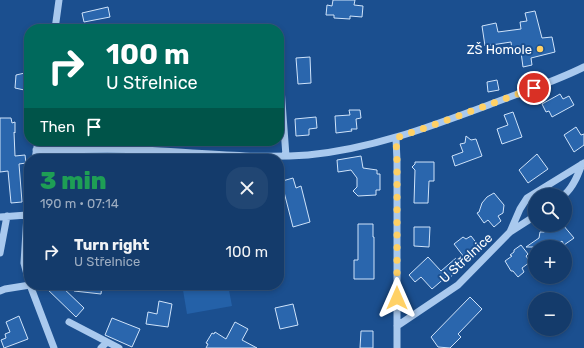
<!DOCTYPE html>
<meta charset="utf-8">
<style>
body{margin:0;font-family:Rubik,sans-serif;background:#214673;color:#f1f3f6;height:100vh;display:flex;flex-direction:column;font-size:15px;white-space:nowrap}
*{box-sizing:border-box;margin:0}
p{font-size:13px;color:#9dadc1}
.icon{flex:none;width:22px;height:22px;fill:none;stroke:currentColor;stroke-width:2;stroke-linecap:round;stroke-linejoin:round}
.map{position:relative;flex:1;overflow:hidden}
.details{position:absolute;left:24px;top:154px;width:260px;height:136px;display:flex;flex-direction:column;background:#143b6b;border-radius:16px;box-shadow:0 2px 6px #0003,0 0 0 1px #33557e}
.details>*{flex:none}
.top-card{position:absolute;left:24px;top:24px;width:260px;height:122px;border-radius:16px;box-shadow:0 2px 6px #0003,0 0 0 1px #33557e;background:#00695c;color:#fff;overflow:hidden}
.tools{position:absolute;left:528px;top:188px;display:grid;gap:8px}
.tools a{display:grid;place-items:center;width:44px;height:44px;border-radius:50%;background:#143b6b;box-shadow:0 2px 6px #0003,0 0 0 1px #33557e;font-size:20px}
.pin{position:absolute;display:grid;place-items:center;width:34px;height:34px;color:#fff;margin:-17px;border:2px solid #fff;border-radius:50%;box-shadow:0 1px 4px #0007}
.me{position:absolute;width:44px;margin:-22px;rotate:0deg;stroke-linejoin:round;filter:drop-shadow(0 0 3px #0008)}
.turn{display:flex;align-items:center;gap:14px;height:84px;padding:0 16px;font-size:18px}
.turn .icon{width:52px;height:52px;stroke-width:2.5}
.turn b{display:block;font-size:28px;line-height:34px}
.then{display:flex;align-items:center;height:38px;padding:0 16px;background:#0003;gap:8px;font-size:15px}
.round{display:grid;place-items:center;flex:none;width:42px;height:42px;border-radius:16px;background:#214673}
.overview{display:flex;align-items:center;justify-content:space-between;height:68px;padding:0 16px}
h1{font-size:24px;font-weight:800;line-height:30px;color:#1e9e55}
ul{padding:0;list-style:none}
li{display:flex;align-items:center;gap:12px;height:60px;padding:0 16px}
li div{flex:1}
li b{display:block;font-size:15px}
li em{font-style:normal}
.map>svg:first-child{display:block}
</style>
<div class="map">
<svg width="584" height="348" viewBox="0 0 584 348">
<rect width="100%" height="100%" fill="#1b4f8f"/>
<path fill="#2461a8" d="M210 285H228L232 306 187 314 183 290Z"/>
<path fill="#2a66ad" stroke="#cfe3fa" d="M333 0H355L354 5 363 6 362 17 350 16V19L334 18V15H326L327 5 332 6Z
M108 7 110 17 84 22 82 13Z
M535 11 542 38 552 37 555 52 531 58 532 65 523 67 521 52 515 53V49L512 50 511 42 485 46 482 26 496 23 498 32 521 29 520 22 527 21 525 13Z
M310 57 311 83 298 84 296 58Z
M29 72V91L15 88 16 75Z
M497 80 499 90 488 92 487 82Z
M560 94 563 99 569 96 574 105 552 117 549 111 546 112 542 104Z
M349 110H360L361 118 356 119 357 129H351L352 131 336 133 335 116 350 115Z
M513 112 522 137 502 144 497 129 508 125 504 115Z
M316 117 317 128 309 129V135L296 136 295 119Z
M0 118H11L12 123 15 122V133L14 132 15 156 25 155 26 163 19 164 22 202 11 203 8 171 0 172Z
M576 127 581 135 584 134V145L574 152 564 135Z
M466 136 471 140 476 139 482 156 455 166 452 156 463 152 460 144 465 143Z
M537 154 548 169 528 183 519 170Z
M361 156 363 168 377 170V174H380V190H376V195L358 196 353 191 357 187V178L351 170 338 172 337 160Z
M415 162H434V181H429L428 203H414L415 170 412 167 415 164Z
M293 178 296 188 301 186 310 222 293 227 284 192 279 193V182Z
M494 193 504 205 503 213 498 216 501 221 494 227 488 220 484 223 477 213 479 212 482 203 487 197Z
M358 224H373V237H374V279H354V260H358Z
M563 225 574 238 564 245 562 241 554 247H526L539 238 540 232H544L552 227 555 231Z
M414 227H430L429 247 414 246Z
M471 236 478 245 464 257 454 244 463 237 466 239Z
M521 245 528 254 526 256 530 262 522 268 524 272 518 277 513 271H511L505 261 512 256 510 255 514 252V250Z
M428 257 441 271 456 258 463 266 448 279 446 277 432 289 421 277 415 282 409 275Z
M43 285H60L84 308 76 317Z
M75 285H102L101 294 74 291Z
M470 297 482 309 458 334 461 337 450 348 438 347 431 337Z
M159 301 172 304 168 327 146 324 148 312 157 314Z
M293 304 298 325 280 329 275 308Z
M19 316 28 339 4 348 1 340 6 338 5 334 10 332 6 322Z
M112 318 140 329 132 347 105 335Z
M235 322 248 329 242 340 257 348H206L208 344 206 343 212 333 214 334 215 332 226 339Z
M361 331H373V348H360Z"/>
<g fill="none" stroke-linecap="round" stroke-linejoin="round">
<path stroke="#a9c9ee" stroke-width="7" d="M55 29 59 0
M279 61 286 156
M396 138 397 161V348
M36 150C72 150 109 148 145 150 199 153 254 159 308 155 372 149 432 126 491 104 522 92 554 82 584 67
M35 159 38 141
M564 195C573 188 578 175 582 164
M29 198 27 215 24 263 29 282
M0 217 27 215
M510 232 520 209 527 198 584 163
M0 253 7 216
M30 285 54 348
M0 291 5 289 30 285
M69 322 119 348
M397 326 458 285 510 232 535 216
M101 348 107 342"/>
</g>
<g fill="none" stroke-linecap="round" stroke-linejoin="round">
<path stroke="#ffd166" stroke-width="7" stroke-dasharray="0 12.6" d="M397 298V161L396 138 442 122 534 88"/>
</g>
<circle fill="#ffd166" stroke="#1b4f8f" stroke-width="1.5" cx="540" cy="49" r="4"/>
<g text-anchor="middle" dominant-baseline="central" stroke-width="4" stroke-linejoin="round" paint-order="stroke">
<g font-size="13" fill="#fff" stroke="#1b4f8f" text-anchor="end">
<text x="532" y="49">ZŠ Homole</text>
</g>
<g font-size="13" fill="#fff" stroke="#1b4f8f">
<text transform="translate(466 258) rotate(-43)">U Střelnice</text>
</g>
</g>
</svg>
<div class="tools">
<a><svg class="icon" aria-label="search" viewBox="0 0 24 24"><circle cx="10" cy="10" r="6"/><path d="M15 15l6 6"/></svg></a>
<a>+</a>
<a>−</a>
</div>
<div class="pin" style="left:534px;top:88px;background:#d93025"><svg class="icon" aria-label="arrive" viewBox="0 0 24 24"><path d="M6 21V4h12l-3 4 3 4H6"/></svg></div>
<svg class="me" style="left:397px;top:298px" viewBox="-20 -20 40 40"><path d="M0-17L14 15 0 8-14 15z" fill="#ffd166" stroke="#fff" stroke-width="4"/></svg>
<div class="top-card">
<div class="turn"><svg class="icon" aria-label="right" viewBox="0 0 24 24"><path d="M7 20v-9h11M14 6l5 5-5 5"/></svg><div><b>100 m</b>U Střelnice</div></div>
<div class="then">Then<svg class="icon" aria-label="arrive" viewBox="0 0 24 24"><path d="M6 21V4h12l-3 4 3 4H6"/></svg></div>
</div>
<section class="details">
<div class="overview"><div><h1>3 min</h1><p>190 m · 07:14</p></div><a class="round"><svg class="icon" aria-label="close" viewBox="0 0 24 24"><path d="M6 6l12 12M18 6L6 18"/></svg></a></div>
<ul>
<li><svg class="icon" aria-label="right" viewBox="0 0 24 24"><path d="M7 20v-9h11M14 6l5 5-5 5"/></svg><div><b>Turn right</b><p>U Střelnice</p></div><em>100 m</em></li>
</ul>
</section>
</div>
